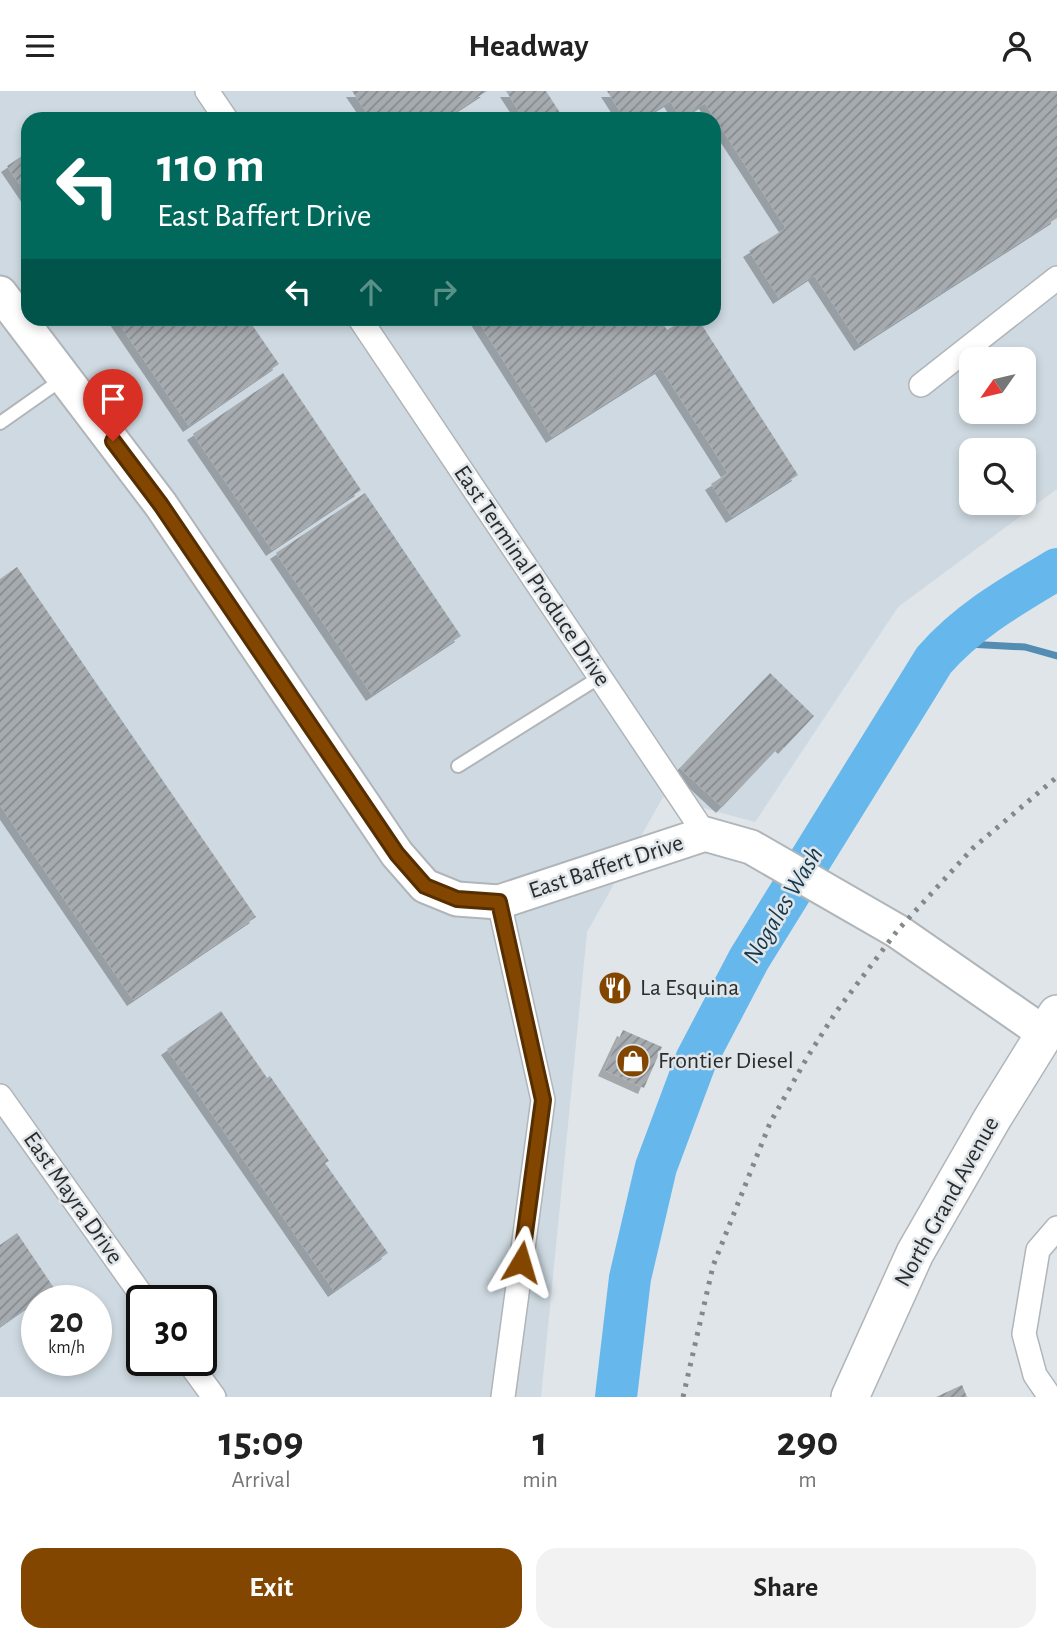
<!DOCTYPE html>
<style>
body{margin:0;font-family:"Alegreya Sans",sans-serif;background:#f2f2f2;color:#222;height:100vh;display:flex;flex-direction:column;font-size:26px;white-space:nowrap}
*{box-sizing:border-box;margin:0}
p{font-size:23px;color:#767676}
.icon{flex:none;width:38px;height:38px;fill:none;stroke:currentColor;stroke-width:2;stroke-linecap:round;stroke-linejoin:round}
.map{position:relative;height:1306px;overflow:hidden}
.drawer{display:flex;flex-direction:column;background:#fff;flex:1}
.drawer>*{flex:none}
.hud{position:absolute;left:21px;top:21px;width:700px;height:214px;border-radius:21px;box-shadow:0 4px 10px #0003;background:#00695c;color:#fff;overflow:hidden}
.needle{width:46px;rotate:236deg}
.buttons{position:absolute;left:959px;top:256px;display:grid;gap:14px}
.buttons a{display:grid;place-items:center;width:77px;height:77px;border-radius:14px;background:#fff;box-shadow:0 4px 10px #0003;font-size:35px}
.speed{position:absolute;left:21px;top:1194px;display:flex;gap:14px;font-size:35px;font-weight:700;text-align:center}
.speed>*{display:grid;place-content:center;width:91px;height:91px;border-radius:50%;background:#fff;box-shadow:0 4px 10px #0003;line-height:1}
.speed small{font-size:18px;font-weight:400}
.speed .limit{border:4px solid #111;border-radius:10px;background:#fff;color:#111}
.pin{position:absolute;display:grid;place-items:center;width:60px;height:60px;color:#fff;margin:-72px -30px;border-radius:50% 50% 50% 0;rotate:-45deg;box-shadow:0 0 7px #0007}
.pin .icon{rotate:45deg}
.me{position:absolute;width:77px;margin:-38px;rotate:7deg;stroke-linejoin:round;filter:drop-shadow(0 0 5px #0008)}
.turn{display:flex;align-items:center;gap:24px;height:147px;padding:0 21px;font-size:32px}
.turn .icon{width:91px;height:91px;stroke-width:2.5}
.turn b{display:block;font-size:49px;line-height:60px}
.lanes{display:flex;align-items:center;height:66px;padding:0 21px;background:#0003;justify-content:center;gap:35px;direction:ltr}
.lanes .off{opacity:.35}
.eta{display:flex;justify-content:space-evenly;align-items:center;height:119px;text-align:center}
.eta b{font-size:42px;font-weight:600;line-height:49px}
.cta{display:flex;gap:14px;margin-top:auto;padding:14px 21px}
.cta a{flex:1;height:80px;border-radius:21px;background:#834601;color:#fff;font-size:28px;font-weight:600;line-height:80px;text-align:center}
.cta a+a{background:#f2f2f2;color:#222}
header{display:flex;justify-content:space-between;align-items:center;height:91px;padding:0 21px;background:#fff;font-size:32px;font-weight:600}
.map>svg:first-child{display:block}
</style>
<header><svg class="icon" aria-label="menu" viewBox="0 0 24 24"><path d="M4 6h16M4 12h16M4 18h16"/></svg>Headway<svg class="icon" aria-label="person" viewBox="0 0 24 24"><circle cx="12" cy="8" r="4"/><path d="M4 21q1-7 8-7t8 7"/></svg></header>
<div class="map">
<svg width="1057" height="1306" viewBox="0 0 1057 1306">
<defs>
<pattern id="building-hatch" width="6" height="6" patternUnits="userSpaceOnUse" patternTransform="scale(1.75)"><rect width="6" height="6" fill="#a6abaf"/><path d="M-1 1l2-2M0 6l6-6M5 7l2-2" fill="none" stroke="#878b8f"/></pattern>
<filter id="shadow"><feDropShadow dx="-6" dy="6" stdDeviation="0" flood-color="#0004"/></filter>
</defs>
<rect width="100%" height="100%" fill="#dfe5e8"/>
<path fill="#ced9e1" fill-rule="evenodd" d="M0 0H1057V398L898 516 755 731 663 706 587 841 541 1306H0ZM28 28H714V228H28ZM971 268H1024V320H971ZM971 359H1024V411H971ZM37 1209H96V1269H37ZM142 1209H201V1269H142Z"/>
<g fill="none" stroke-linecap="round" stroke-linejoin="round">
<path stroke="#548db3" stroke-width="7" d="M949 552 1025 556 1057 565"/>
<path stroke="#66b7ec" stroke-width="42" d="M616 1306 630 1187 656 1076 696 969 749 868 934 569C969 529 1012 505 1057 478"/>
</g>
<path fill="url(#building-hatch)" filter="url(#shadow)" d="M352 0H487L444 28H371Z
M506 0H546L564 28H524Z
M607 0H1057V127L860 254 814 184 779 207 749 160 786 137 705 12 681 27 670 10 641 28H625Z
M28 61V106L7 75Z
M116 228H248L279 273 189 335Z
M477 228H660L667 239 685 228H698L798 384 732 426 711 393 728 382 661 277 552 346Z
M283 282 361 399 272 459 193 343Z
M365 402 461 545 372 604 276 462Z
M17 476 256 826 133 909 0 714V488Z
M770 582 814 625 784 657 781 654 722 716 680 677Z
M221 920 267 987 270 985 329 1070 325 1072 388 1162 334 1200 167 958Z
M623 939 662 956 644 997 604 979Z
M17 1142 54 1197 0 1235V1154Z
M962 1294 967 1306H936Z"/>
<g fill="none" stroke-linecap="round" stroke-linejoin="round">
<defs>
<path id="lane" d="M0 332 64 287
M458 675 600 586"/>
<path id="street" d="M207 0 226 28
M360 228 705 743
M921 294 1057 187
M499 811 543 1009 503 1306
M0 1005 145 1209
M187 1269 214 1306
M1050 1306 1035 1284 1024 1243 1038 1159 1057 1137"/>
<path id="secondary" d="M0 202 161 414 397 763 425 795 457 808 499 811 705 743 751 756 897 840 1044 942"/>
<path id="primary" d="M850 1306 915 1162 992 1028 1057 923"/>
</defs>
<use href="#lane" stroke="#b0b5b9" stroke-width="16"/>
<use href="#street" stroke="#b0b5b9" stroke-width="26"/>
<use href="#secondary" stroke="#b0b5b9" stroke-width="37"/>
<use href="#primary" stroke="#b0b5b9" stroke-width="40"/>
<use href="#lane" stroke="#fff" stroke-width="12"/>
<use href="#street" stroke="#fff" stroke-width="23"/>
<use href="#secondary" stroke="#fff" stroke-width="33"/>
<use href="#primary" stroke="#fff" stroke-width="37"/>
<path stroke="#84888a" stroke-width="5" stroke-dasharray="3.5 7" stroke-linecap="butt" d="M683 1306 713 1175 770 1032 808 965 836 921 897 840 973 757 1057 686"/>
</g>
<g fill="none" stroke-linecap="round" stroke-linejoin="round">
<defs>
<path id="route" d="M113 350 161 414 397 763 425 795 457 808 499 811 543 1009 521 1171"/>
</defs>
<use href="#route" stroke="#552e01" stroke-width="18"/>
<use href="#route" stroke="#834601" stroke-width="12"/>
</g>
<defs>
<symbol id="restaurant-disc" viewBox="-11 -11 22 22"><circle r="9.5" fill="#834601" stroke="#dfe5e8"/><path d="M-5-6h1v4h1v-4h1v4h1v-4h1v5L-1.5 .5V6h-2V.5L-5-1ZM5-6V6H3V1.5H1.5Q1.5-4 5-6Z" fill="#fff"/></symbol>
<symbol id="shop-disc" viewBox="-11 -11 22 22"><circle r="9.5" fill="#834601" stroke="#dfe5e8"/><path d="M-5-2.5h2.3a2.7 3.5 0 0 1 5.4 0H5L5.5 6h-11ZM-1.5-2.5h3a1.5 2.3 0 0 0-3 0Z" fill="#fff"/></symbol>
</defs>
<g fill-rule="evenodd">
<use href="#restaurant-disc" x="596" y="878" width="38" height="38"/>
<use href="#shop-disc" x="614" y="951" width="38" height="38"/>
</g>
<g text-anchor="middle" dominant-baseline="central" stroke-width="5" stroke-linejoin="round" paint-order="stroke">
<g font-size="24" fill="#2a2c2d" stroke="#dfe5e8">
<text transform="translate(532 485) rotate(56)">East Terminal Produce Drive</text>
<text transform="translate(606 776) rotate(-18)">East Baffert Drive</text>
<text transform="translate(73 1107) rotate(55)">East Mayra Drive</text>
<text transform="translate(947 1111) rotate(-61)">North Grand Avenue</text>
</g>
<g font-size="24" fill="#2a2c2d" stroke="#dfe5e8" text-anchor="start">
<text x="640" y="897">La Esquina</text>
<text x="658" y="970">Frontier Diesel</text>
</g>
<g font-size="26" font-style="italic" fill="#15384e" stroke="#dfe5e8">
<text transform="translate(783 814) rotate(-59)">Nogales Wash</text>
</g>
</g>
</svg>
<div class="buttons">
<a><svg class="needle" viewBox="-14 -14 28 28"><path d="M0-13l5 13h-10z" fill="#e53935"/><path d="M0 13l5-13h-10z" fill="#767676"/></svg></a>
<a><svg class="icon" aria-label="search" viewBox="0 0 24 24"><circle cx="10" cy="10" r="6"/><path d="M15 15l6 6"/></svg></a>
</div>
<div class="speed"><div>20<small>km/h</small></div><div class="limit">30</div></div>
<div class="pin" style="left:113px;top:350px;background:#d93025"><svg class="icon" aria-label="arrive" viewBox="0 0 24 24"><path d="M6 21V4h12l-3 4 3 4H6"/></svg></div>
<svg class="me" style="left:521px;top:1171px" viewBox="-20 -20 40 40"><path d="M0-17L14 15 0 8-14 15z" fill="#834601" stroke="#fff" stroke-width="4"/></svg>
<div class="hud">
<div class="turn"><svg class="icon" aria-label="left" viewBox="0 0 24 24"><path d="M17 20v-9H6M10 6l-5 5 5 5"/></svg><div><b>110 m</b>East Baffert Drive</div></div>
<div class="lanes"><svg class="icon" aria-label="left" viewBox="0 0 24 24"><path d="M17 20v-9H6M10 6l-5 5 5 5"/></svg><svg class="icon off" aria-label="ahead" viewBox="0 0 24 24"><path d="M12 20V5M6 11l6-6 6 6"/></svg><svg class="icon off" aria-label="right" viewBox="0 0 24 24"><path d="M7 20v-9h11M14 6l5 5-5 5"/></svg></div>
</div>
</div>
<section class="drawer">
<div class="eta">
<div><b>15:09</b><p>Arrival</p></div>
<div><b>1</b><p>min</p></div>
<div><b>290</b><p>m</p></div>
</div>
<div class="cta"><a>Exit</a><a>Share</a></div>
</section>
